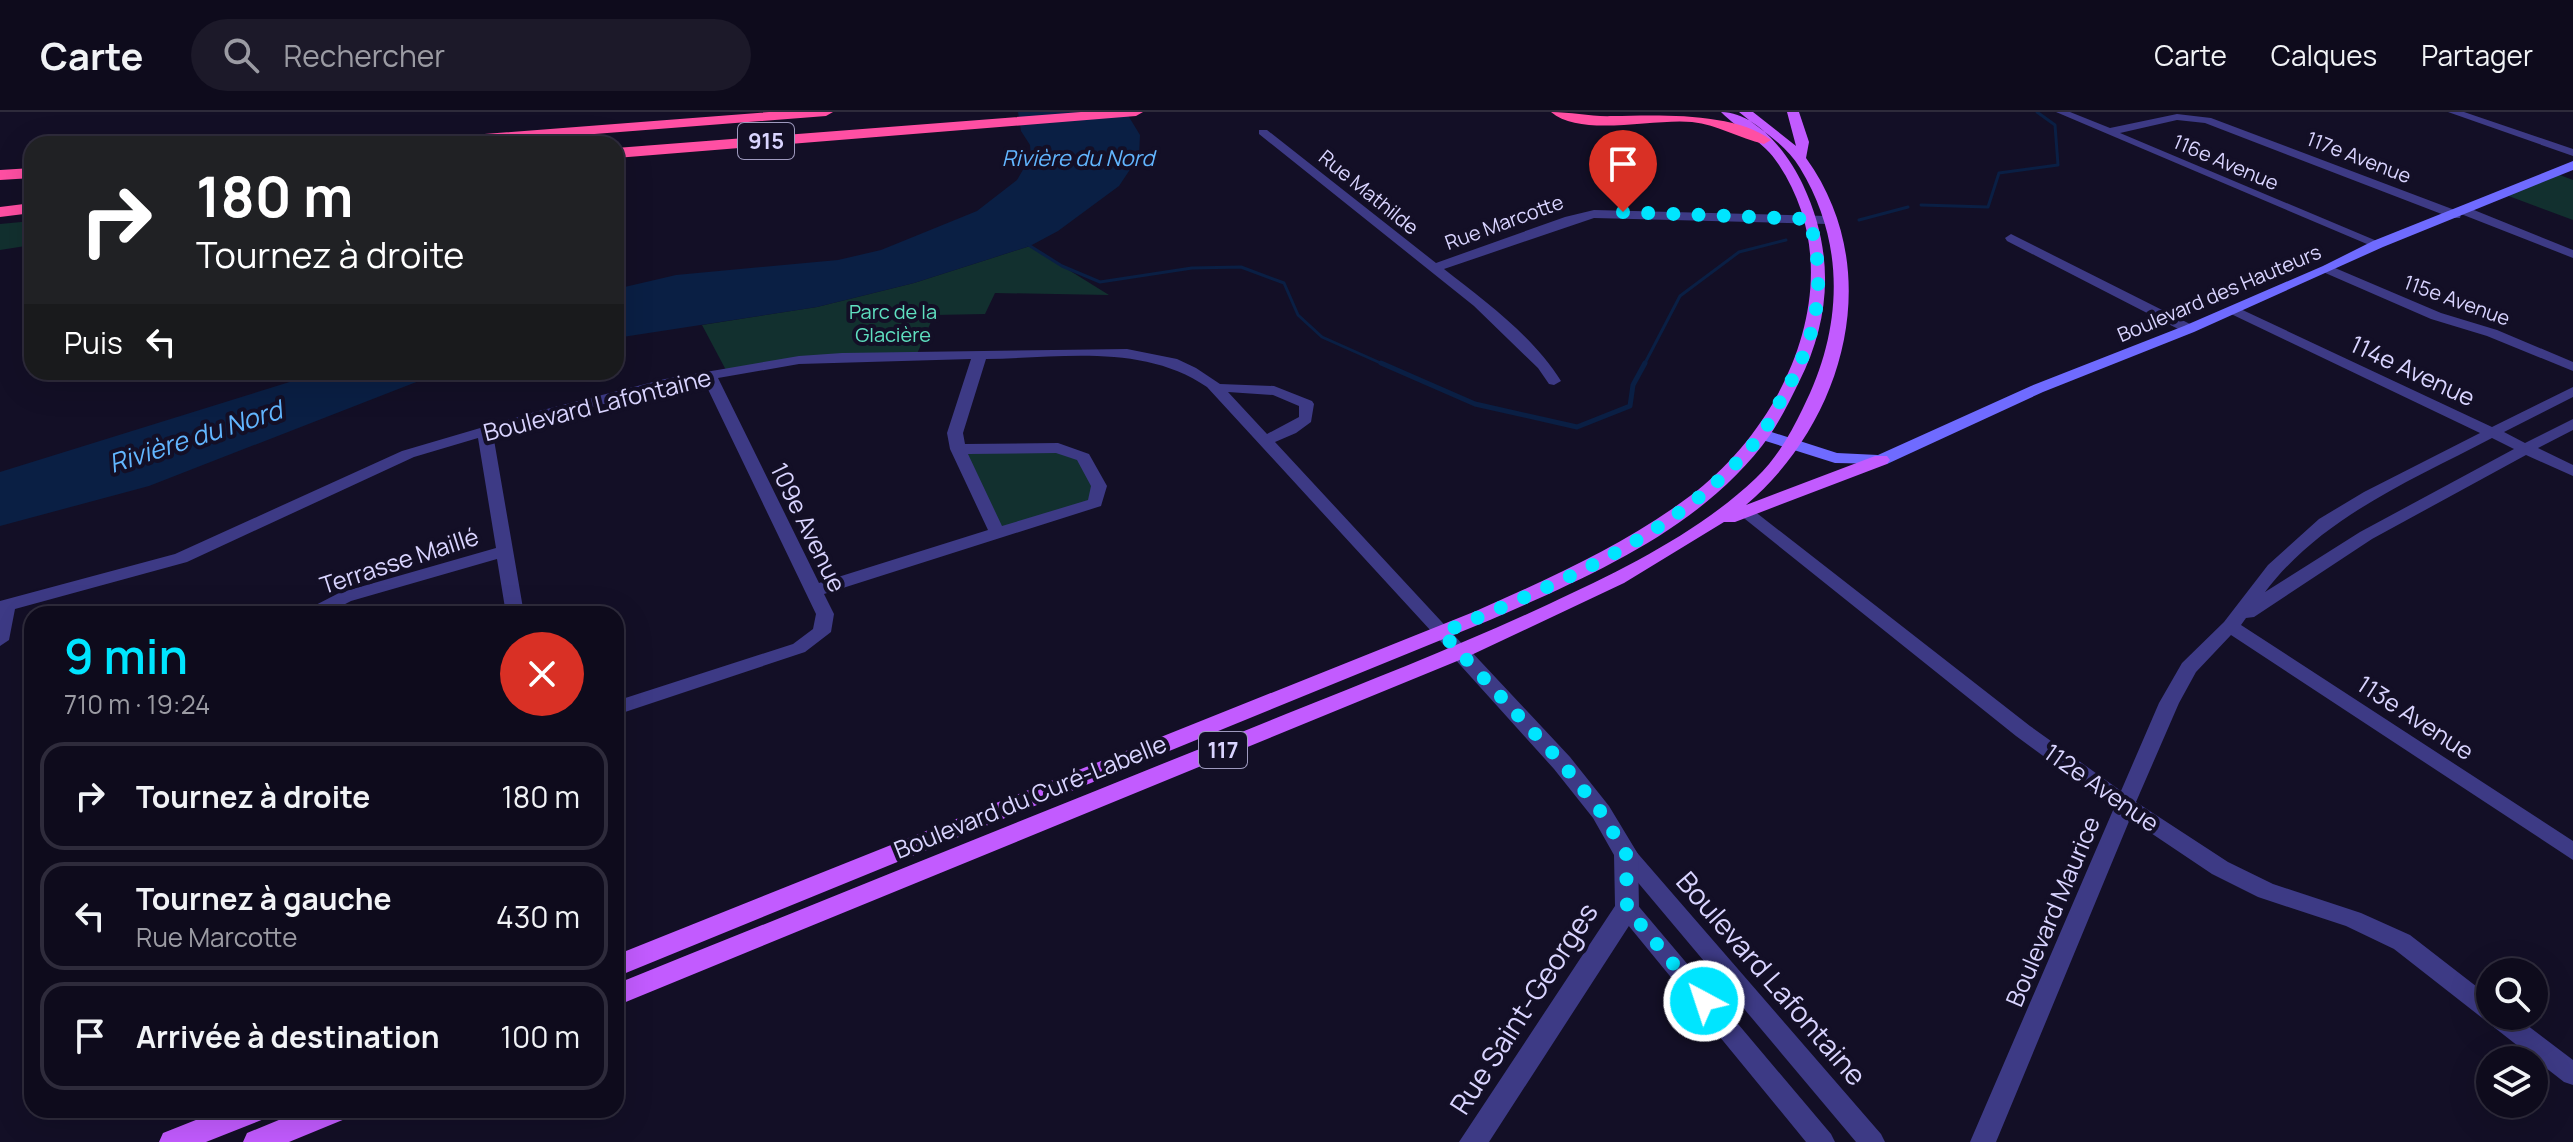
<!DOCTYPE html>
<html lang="fr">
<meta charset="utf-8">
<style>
body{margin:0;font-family:Manrope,sans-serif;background:#1c1929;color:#f1f3f6;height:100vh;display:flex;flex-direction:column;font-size:30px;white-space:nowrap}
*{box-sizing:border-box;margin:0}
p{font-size:26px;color:#9b9ba3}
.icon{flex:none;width:44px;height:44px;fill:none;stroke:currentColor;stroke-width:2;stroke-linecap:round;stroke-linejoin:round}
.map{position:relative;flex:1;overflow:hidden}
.details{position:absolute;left:24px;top:494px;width:600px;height:512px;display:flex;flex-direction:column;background:#0e0b1c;border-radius:24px;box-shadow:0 8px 32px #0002,0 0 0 2px #2e2b3b}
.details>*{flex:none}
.guide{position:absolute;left:24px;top:24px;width:600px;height:244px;border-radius:24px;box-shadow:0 8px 32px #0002,0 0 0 2px #2e2b3b;background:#202124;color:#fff;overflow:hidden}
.buttons{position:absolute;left:2476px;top:846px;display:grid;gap:16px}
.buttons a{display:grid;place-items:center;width:72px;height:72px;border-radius:50%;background:#0e0b1c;box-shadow:0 8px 32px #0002,0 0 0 2px #2e2b3b;font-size:40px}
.pin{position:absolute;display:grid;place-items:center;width:68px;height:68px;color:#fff;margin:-82px -34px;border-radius:50% 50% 50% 0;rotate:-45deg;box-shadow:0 0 8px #0007}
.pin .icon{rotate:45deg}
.me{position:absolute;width:88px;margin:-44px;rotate:320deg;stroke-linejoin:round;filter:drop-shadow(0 0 6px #0008)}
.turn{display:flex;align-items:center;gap:28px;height:168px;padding:0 40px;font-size:36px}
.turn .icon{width:104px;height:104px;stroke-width:2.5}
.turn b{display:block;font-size:56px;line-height:68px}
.then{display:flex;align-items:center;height:76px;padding:0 40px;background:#0003;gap:16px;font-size:30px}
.round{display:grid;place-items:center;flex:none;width:84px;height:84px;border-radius:42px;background:#1c1929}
.head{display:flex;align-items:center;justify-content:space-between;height:136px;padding:0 40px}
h1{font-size:48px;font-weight:600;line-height:60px;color:#00e5ff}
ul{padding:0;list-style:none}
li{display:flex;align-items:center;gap:24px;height:108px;margin:0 16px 12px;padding:0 24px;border:4px solid #2e2b3b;border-radius:24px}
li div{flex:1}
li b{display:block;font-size:30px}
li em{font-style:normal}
header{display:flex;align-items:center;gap:48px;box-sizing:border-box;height:112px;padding:0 40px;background:#0e0b1c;border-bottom:2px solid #2e2b3b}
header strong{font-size:38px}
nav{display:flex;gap:44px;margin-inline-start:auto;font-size:28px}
.search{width:560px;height:72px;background:#1c1929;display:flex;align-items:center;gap:20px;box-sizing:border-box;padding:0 28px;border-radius:44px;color:#9b9ba3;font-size:30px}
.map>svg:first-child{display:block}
</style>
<header>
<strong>Carte</strong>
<div class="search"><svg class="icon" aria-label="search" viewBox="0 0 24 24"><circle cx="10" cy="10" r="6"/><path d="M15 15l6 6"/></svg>Rechercher</div>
<nav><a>Carte</a><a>Calques</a><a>Partager</a></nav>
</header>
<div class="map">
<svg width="2573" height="1030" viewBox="0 0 2573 1030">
<rect width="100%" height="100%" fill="#130f26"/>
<path fill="#12302f" d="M2557 62 2573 68V108L2506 83Z
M32 109V133L0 138V112Z
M1030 134 1109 183 995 181 985 202 934 203 916 244 842 245 727 260 702 213 817 195 914 171Z
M1058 336 1082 345 1099 374 1095 391 997 421 958 337Z"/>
<path fill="#0a1f44" d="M1018 0H1126L1140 23 1139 44 1119 74 1058 119 1030 134 914 171 817 195 616 226V177L676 163 838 148 881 138 977 99 1017 68 1031 44 1030 33 1021 19Z
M322 260H442L149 374 0 414V360Z"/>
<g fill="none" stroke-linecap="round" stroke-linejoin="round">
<path stroke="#0a1f44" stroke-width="3" d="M1921 93 1988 95 1999 61 2058 53 2055 13 2037 0
M1859 108 1908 95
M1027 132 1062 154 1100 170 1192 156 1241 155 1284 171 1298 203 1322 225 1385 253
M1644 253 1680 184 1739 140 1786 128"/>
<path stroke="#0a1f44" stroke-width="5" d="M1381 251 1475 292 1577 315 1630 294 1633 273 1645 251"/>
<path fill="#3d3a85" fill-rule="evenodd" d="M2056 0H2070L2110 16 2177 2 2211 6 2460 100 2461 96H2469L2573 138V146L2461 102 2460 106H2452L2205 11 2177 8 2120 21 2384 132 2374 135Z
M2448 0H2464L2573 37V44Z
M1259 18H1267L1436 151 1565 105 1594 98 1827 104 1833 108 1827 112 1594 106 1444 157C1485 189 1533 224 1561 269L1554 273 1549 272 1538 256 1474 194 1259 22Z
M2011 122 2194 214 2196 217 2189 221 2184 220 2007 129 2005 126Z
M2328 153 2441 201 2497 218 2573 250V259L2487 224 2431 207 2323 160V154Z
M2234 194 2492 315 2573 275V285L2504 320 2525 331 2573 307V318L2538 336 2573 353V364L2526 343 2372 427 2254 505 2246 506 2241 513 2573 729V748L2231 523 2196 560 2179 591 2136 690 2228 750 2273 772 2361 801 2410 823 2490 885V904H2515L2573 948V973L2564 970 2394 837 2346 814 2258 785 2212 762 2130 707 1996 1030H1970L2114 696 2016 624 1735 399 1737 395H1749L2030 614 2121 679 2159 591 2182 551 2224 510 2268 453 2319 407 2364 380 2480 321 2229 201 2227 198ZM2492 326 2514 337 2360 420 2265 480C2322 405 2410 369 2492 326Z
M1127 237 1177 247 1196 256 1220 272 1274 274 1312 289 1314 292 1311 310 1296 321 1275 330 1466 536 1469 540 1466 544H1454L1207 275C1143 231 1059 246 986 247L963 321 965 332 1058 331 1089 342 1107 374 1101 394 824 482 834 502 831 520 805 540 616 603V589L793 532 813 517 816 502 704 269 666 275 493 322 524 502H506L497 447 351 489 326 502H303L306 498 339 481 496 436 478 326 414 345 187 450 15 497 9 528 0 534V489L175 442 402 339 535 300 665 267 799 244 842 241ZM971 247 947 321 950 337 988 418 819 471 718 266 799 252ZM1228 280 1273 283 1299 294V305L1267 322ZM1056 341 1077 348 1091 374 1088 388 1002 414 968 342Z
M1626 734 1633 736 1881 1022 1885 1030H1856L1619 748 1615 742 1619 736Z
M1627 787 1635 790 1831 1022 1835 1030H1806L1619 802 1616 796 1619 790Z"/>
<path fill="#3d3a85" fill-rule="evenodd" d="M1460 533 1467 535 1570 645 1609 694 1638 742 1639 796 1636 803 1489 1030H1459L1615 794 1614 743 1593 706 1554 657 1453 545 1450 540Z"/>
<path fill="#6f6bff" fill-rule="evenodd" d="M2573 49V58L2383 135 2194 220 2043 280 1887 352 1835 351 1756 326 1754 322 1762 317 1837 341 1878 343 2031 274 2184 214 2323 154 2373 129Z"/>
<path fill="#c25bff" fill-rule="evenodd" d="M1721 0C1757 0 1789 43 1803 73 1834 139 1832 205 1799 270 1790 288 1781 307 1770 323 1704 416 1590 464 1490 508L616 865V843L1476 499C1550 466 1625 433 1690 384 1788 311 1853 165 1779 53 1764 29 1740 19 1721 0Z
M1739 0H1753L1796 34 1787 0H1799L1809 30 1806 46C1887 158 1845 309 1746 393L1875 344H1887L1890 348 1887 352 1735 410H1724L1624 471 1467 545 616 894V872C839 782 1063 692 1286 602 1374 567 1463 532 1549 492 1622 458 1698 421 1756 366 1777 346 1791 321 1803 296 1842 219 1847 133 1800 56 1785 31 1760 18 1739 0Z
M221 998H268L264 1007 206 1030H159L163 1021Z
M303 998H349L345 1007 289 1030H243L247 1021Z"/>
<path fill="#ff4fa3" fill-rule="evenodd" d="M769 0H833L826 4 466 32H401L408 28Z
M1081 0H1143L1136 4 616 46V36Z
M1551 0C1572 0 1592 5 1613 4 1659 3 1735 0 1771 28L1764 32C1739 26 1718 13 1692 10 1653 6 1582 26 1551 0Z
M32 56V66L0 68V58Z
M32 91V101L0 105V95Z"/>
</g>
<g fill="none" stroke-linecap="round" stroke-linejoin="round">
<path stroke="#00e5ff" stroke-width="14" stroke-dasharray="0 25.2" d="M1623 100 1809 107C1827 168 1818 222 1787 277 1778 292 1771 310 1760 324 1681 424 1555 472 1442 521L1562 651 1601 700 1626 742 1627 796 1704 889"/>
</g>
<g text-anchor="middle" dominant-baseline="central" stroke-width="8" stroke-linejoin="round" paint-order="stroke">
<g font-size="20" fill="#d9d4ff" stroke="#130f26">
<text transform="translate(2359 45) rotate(21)">117e Avenue</text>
<text transform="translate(2226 50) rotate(23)">116e Avenue</text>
<text transform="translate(1369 80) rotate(39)">Rue Mathilde</text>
<text transform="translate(1504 110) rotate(-20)">Rue Marcotte</text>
<text transform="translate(2219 181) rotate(-23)">Boulevard des Hauteurs</text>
<text transform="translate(2457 188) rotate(20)">115e Avenue</text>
</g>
<g font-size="20" fill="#5fe0c0" stroke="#130f26">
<text x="893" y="199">Parc de la<tspan x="893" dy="23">Glacière</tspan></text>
</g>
<g fill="#130f26" stroke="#9e99be" stroke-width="2">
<rect x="738" y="11" width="56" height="36" rx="6"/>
<rect x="1199" y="620" width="48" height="36" rx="6"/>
</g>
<g font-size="22" font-weight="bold" fill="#d9d4ff">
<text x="766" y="29">915</text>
<text x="1223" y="638">117</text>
</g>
<g font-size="22" font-style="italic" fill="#62b6ff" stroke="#130f26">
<text x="1078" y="46">Rivière du Nord</text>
</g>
<g font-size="24" fill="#d9d4ff" stroke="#130f26">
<text transform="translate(2413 258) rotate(25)">114e Avenue</text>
<text transform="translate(597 292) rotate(-14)">Boulevard Lafontaine</text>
<text transform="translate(809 415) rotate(64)">109e Avenue</text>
<text transform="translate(399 448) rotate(-18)">Terrasse Maillé</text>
<text transform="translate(2416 605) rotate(33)">113e Avenue</text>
<text transform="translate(2102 675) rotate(35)">112e Avenue</text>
<text transform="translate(1030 684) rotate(-22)">Boulevard du Curé-Labelle</text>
<text transform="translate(2052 799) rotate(-67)">Boulevard Maurice</text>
</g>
<g font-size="26" font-style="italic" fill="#62b6ff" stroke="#130f26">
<text transform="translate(195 324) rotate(-18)">Rivière du Nord</text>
</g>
<g font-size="28" fill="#d9d4ff" stroke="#130f26">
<text transform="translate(1772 866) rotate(49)">Boulevard Lafontaine</text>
<text transform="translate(1523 896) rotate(-57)">Rue Saint-Georges</text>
</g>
</g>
</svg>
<div class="buttons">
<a><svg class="icon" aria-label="search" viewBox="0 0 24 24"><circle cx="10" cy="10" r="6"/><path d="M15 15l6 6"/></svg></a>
<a><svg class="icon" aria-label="layers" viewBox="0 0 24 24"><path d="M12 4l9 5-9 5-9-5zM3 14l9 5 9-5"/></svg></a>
</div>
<div class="pin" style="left:1623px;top:100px;background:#d93025"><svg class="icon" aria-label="arrive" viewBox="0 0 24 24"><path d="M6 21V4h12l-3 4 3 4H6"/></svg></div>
<svg class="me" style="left:1704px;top:889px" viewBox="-20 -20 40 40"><circle r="17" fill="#00e5ff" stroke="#fff" stroke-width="3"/><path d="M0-11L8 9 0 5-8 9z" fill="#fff"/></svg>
<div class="guide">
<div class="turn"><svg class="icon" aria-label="right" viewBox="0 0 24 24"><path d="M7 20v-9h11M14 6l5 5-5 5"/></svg><div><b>180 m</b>Tournez à droite</div></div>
<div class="then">Puis<svg class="icon" aria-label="left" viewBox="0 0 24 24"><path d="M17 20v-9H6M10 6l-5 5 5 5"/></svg></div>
</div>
<section class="details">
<div class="head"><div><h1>9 min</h1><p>710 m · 19:24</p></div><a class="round" style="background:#d93025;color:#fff"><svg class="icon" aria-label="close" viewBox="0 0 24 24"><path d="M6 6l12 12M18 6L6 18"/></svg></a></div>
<ul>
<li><svg class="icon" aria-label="right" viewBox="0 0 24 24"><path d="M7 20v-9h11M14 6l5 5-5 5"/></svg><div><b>Tournez à droite</b></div><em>180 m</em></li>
<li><svg class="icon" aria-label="left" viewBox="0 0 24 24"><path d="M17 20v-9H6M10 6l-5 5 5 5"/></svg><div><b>Tournez à gauche</b><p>Rue Marcotte</p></div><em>430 m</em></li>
<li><svg class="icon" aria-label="arrive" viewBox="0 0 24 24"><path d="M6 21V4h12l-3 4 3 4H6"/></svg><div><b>Arrivée à destination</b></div><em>100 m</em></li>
</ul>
</section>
</div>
